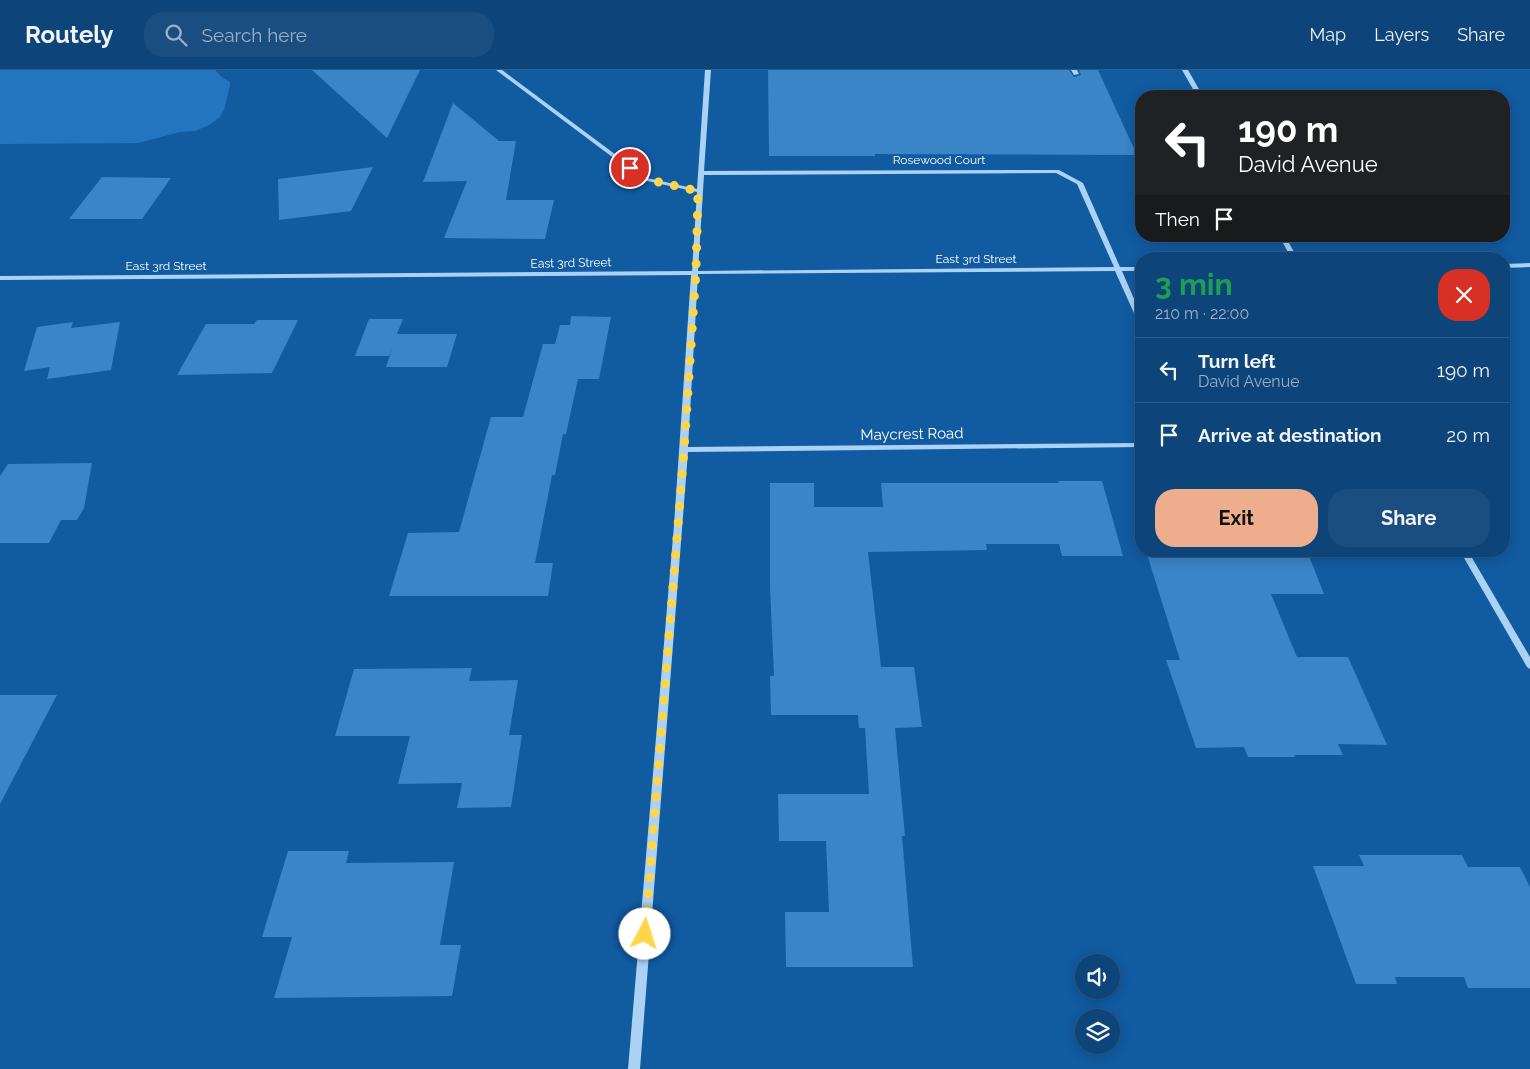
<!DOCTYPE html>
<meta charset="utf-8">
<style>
body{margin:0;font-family:Raleway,sans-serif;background:#1b4e80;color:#f1f3f6;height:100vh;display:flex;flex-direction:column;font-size:19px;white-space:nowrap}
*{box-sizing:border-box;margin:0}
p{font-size:16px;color:#9ab0c6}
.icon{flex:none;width:28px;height:28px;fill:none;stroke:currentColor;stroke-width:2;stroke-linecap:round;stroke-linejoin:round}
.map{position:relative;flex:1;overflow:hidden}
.panel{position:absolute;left:1135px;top:182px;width:375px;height:305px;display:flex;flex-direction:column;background:#0d4479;border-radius:20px;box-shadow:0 2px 12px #0003,0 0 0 1px #2d5c8a}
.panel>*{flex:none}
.top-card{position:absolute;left:1135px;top:20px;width:375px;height:152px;border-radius:20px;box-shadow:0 2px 12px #0003,0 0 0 1px #2d5c8a;background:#202124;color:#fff;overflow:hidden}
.buttons{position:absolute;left:1075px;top:884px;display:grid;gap:10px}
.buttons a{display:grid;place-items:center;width:45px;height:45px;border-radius:50%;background:#0d4479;box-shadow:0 2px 12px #0003,0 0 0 1px #2d5c8a;font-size:25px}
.pin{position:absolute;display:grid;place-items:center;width:42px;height:42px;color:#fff;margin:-21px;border:2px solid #fff;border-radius:50%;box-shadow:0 1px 5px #0007}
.me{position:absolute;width:55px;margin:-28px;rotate:5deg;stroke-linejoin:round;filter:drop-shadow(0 0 4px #0008)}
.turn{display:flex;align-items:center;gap:18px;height:105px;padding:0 20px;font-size:22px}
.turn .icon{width:65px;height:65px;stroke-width:2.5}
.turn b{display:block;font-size:35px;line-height:42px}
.then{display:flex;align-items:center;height:48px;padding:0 20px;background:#0003;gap:10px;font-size:19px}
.round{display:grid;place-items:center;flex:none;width:52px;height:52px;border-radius:20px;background:#1b4e80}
.headline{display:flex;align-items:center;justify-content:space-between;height:85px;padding:0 20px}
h1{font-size:30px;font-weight:700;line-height:38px;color:#1e9e55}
.primary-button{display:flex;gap:10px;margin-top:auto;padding:10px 20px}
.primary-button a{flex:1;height:58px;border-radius:20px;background:#eead8d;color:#111;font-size:20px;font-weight:700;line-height:58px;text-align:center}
.primary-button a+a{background:#1b4e80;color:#f1f3f6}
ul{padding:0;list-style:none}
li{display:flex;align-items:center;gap:15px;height:65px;padding:0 20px;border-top:1px solid #2d5c8a}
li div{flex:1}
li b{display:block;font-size:19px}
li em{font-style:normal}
header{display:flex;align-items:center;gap:30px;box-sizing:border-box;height:70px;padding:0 25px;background:#0d4479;border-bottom:1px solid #2d5c8a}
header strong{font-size:24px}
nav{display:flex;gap:28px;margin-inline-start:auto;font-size:18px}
.search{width:350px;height:45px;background:#1b4e80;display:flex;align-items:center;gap:12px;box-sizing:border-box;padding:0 18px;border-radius:20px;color:#9ab0c6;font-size:19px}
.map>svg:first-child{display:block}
</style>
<header>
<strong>Routely</strong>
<div class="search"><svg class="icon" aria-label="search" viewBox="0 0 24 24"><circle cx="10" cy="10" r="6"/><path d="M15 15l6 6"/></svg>Search here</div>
<nav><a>Map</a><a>Layers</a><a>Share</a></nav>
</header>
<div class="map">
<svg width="1530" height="999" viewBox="0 0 1530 999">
<rect width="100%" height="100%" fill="#115ba1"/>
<path fill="#2475c0" d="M0 0H215L222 7 230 12V15L224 40 219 48 209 55 195 61 180 62 138 73 0 74Z"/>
<path fill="#3a84c8" d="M312 0H420L387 68Z
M768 0H1069L1074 7 1081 5 1079 0H1098L1137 85 875 84V86H769Z
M453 33 499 71H516L506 130H554L545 169 444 168 467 111 423 112Z
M373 97 351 141 279 150 278 109Z
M102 107 171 108 142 149H69Z
M571 246 611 247 599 309H578L566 364H563L555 405H552L535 493H553L548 526H389L408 463 459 462 491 347H523L543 274H555L560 255H570Z
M369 249H403L397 264H457L447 297H386L393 275 389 286H355Z
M257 250H298L272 303 177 305 206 254H254Z
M73 252 71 258 120 252 111 300 47 309 50 297 24 301 37 257Z
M92 393 84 438 77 450H61L49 473H0V406L8 394Z
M1058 411H1102L1123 486H1062L1059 474H986L987 480 868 482 881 597H914L922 657 895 658 905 766H902L913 897H786L785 842H829L826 771H779L778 724H869L865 658H859L858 645H771L770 606H774L770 518V413H814V437H883L881 413H1059Z
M1146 481H1193L1194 483 1307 481 1324 524H1271L1297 587H1348L1387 675 1338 674 1343 685H1294L1295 687H1248L1244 677 1196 678 1166 590H1180Z
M472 598 469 611 518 610 509 665H522L511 737 457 738 462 713 398 714 410 666H335L354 599Z
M0 625H57L0 734Z
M288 781H349L346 793 454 792 440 875H461L452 926 274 928 292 867H262Z
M1359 785H1462L1468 797H1520L1530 817V918H1468L1464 907H1395L1397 914H1356L1313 796H1364Z"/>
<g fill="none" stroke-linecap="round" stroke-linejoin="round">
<path fill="#abd2f5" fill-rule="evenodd" d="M496 0H502L647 108 697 119 705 0H711L704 101 1059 100 1083 113 1120 197H1141V201H1122L1141 245V254L1138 252 1115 201 698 204 688 377 1141 373V377L688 382 640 999H628L674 455 691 205 0 210V206L692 201 697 122 643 110ZM1056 103 1077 114 1114 197 698 201 704 105Z
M1071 0H1077L1079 4 1074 5Z
M1182 0H1188L1203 26H1197Z
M1279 166H1285L1298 189H1292Z
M1530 193V197L1504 198V194Z
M1460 481H1468L1530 587V599L1527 597Z"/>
</g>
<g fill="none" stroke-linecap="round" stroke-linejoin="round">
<path stroke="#ffd54a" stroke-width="9" stroke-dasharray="0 16.2" d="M630 98 645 109 698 121 696 202 684 380 645 864"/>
</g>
<g text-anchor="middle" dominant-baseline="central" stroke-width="4" stroke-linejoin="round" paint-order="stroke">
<g font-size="12" fill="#fff" stroke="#115ba1">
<text x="939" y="90">Rosewood Court</text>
<text x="976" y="189">East 3rd Street</text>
<text transform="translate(571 193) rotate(-1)">East 3rd Street</text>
<text x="166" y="196">East 3rd Street</text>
</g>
<g font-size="15" fill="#fff" stroke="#115ba1">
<text transform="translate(912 364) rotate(-1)">Maycrest Road</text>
</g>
</g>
</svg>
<div class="buttons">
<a><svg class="icon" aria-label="sound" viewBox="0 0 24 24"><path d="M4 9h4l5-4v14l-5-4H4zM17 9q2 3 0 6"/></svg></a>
<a><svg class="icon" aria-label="layers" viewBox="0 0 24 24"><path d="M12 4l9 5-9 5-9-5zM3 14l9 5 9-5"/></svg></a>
</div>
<div class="pin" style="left:630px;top:98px;background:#d93025"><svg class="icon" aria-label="arrive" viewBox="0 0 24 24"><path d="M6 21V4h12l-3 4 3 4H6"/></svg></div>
<svg class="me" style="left:645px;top:864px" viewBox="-20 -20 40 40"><circle r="19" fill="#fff"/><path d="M0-13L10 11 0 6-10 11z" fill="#ffd54a"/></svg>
<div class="top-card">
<div class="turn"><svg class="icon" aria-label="left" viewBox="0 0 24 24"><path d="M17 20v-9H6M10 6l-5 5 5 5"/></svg><div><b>190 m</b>David Avenue</div></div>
<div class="then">Then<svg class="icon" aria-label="arrive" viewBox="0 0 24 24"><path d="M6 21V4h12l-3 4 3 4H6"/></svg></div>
</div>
<section class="panel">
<div class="headline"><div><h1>3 min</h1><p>210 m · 22:00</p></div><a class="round" style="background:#d93025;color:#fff"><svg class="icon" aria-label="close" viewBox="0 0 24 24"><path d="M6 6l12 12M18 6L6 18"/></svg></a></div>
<ul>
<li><svg class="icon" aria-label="left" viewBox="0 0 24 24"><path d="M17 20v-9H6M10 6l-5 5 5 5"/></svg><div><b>Turn left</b><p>David Avenue</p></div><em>190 m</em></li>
<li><svg class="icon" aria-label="arrive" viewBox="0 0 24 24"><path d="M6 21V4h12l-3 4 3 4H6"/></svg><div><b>Arrive at destination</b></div><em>20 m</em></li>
</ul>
<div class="primary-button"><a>Exit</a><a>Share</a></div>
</section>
</div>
